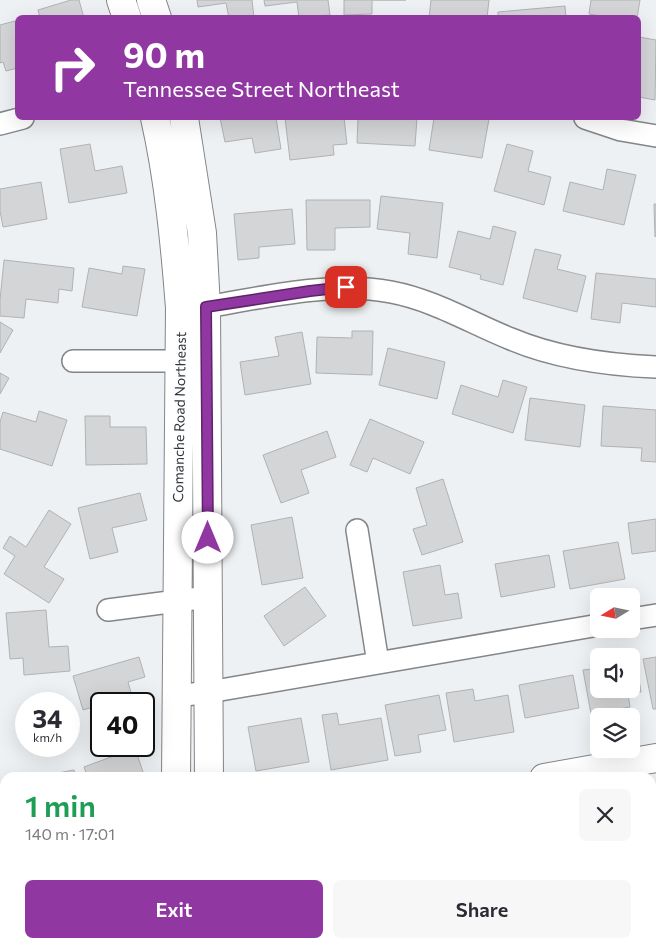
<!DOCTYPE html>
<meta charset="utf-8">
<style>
body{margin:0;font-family:Commissioner,sans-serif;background:#f7f7f7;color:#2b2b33;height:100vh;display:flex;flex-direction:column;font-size:19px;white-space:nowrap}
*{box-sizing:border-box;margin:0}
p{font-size:16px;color:#7c7c81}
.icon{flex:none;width:28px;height:28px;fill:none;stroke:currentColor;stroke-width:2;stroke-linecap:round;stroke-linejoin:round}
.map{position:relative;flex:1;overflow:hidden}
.drawer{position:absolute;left:0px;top:772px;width:656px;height:176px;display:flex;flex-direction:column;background:#fff;border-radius:15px 15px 0 0;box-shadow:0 5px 20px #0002}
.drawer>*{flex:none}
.top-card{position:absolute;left:15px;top:15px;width:626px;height:105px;border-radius:8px;box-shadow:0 5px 20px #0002;background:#9137a2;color:#fff;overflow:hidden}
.needle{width:32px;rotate:260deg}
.controls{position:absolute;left:590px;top:588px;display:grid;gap:10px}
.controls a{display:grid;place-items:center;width:50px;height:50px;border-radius:8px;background:#fff;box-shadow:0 5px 20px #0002;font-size:25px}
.speed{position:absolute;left:15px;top:692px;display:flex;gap:10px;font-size:25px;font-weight:700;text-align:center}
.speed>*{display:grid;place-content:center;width:65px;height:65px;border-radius:50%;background:#fff;box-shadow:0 5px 20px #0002;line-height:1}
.speed small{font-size:12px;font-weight:400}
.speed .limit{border:2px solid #111;border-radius:8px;background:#fff;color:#111}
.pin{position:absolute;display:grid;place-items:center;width:42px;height:42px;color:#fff;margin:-21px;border-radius:10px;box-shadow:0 2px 8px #0006}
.me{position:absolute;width:55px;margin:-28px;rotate:0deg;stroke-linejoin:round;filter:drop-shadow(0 0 4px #0008)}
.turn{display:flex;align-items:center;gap:18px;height:105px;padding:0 25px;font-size:22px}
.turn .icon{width:65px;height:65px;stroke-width:2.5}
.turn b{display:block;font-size:35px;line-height:42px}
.round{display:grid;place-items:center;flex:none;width:52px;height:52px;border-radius:8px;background:#f7f7f7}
.overview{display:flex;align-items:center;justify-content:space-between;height:85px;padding:0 25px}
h1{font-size:30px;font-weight:600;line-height:38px;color:#1e9e55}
.primary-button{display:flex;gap:10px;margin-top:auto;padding:10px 25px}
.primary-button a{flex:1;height:58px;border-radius:8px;background:#9137a2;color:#fff;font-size:20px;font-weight:600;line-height:58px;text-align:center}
.primary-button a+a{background:#f7f7f7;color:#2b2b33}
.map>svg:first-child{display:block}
</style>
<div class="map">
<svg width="656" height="948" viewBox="0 0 656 948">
<rect width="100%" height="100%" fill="#eef1f3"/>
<path fill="#d3d5d7" stroke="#b0b2b4" d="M71 0H79L84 18H40L38 10Z
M197 0H252L254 18H229L226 3 198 7Z
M264 0H328L330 15 299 18 297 2 265 6Z
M344 0H406H372V14L344 15Z
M431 0H489L487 18H429Z
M591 0H640L637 18H611L589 14Z
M565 6 566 18H498V12Z
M15 21 18 29V68L6 71 3 62 0 63V25Z
M639 37 656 40 655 100 639 97Z
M220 118H276L281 149 255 153 252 138 225 142Z
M285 118H344L347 144 333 145 334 155 290 160Z
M358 118H417L415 146 357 143Z
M434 118 489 119 482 158 429 150Z
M90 144 95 171 122 166 127 193 69 203 60 149Z
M507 144 533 151 528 171 551 177 544 205 494 191Z
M607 169 636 175 624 225 563 211 570 182 603 190Z
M41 182 47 219 3 227 0 211V189Z
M381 196 443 203 437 258 408 254 410 233 377 229Z
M306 200H370V227L335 228V250H307Z
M654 204H656V236L655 237Z
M292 209 295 244 259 247V258L238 260 234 214Z
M493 226 516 232 503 285 480 279 481 275 449 267 458 231 490 239Z
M535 249 561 255 557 269 586 276 577 312 523 298Z
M4 260 74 268 72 291 59 289 58 303 26 299 24 318 0 316V300Z
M123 266 145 269 137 316 82 307 89 268 122 274Z
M596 273 656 279V307L622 303 620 323 591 319Z
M0 322 13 330 0 353Z
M352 331H373L372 375 316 373 317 337 352 338Z
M302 332 311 384 245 395 240 362 279 356 275 337Z
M388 348 445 362 437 399 379 385Z
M0 373 9 378 0 394Z
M503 380 527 387 513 433 452 414 461 385 498 397Z
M530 398 585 405 580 447 525 440Z
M603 406 656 410V462L641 461 642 448 601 446Z
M39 411 67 420 52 466 0 449V422L3 412 36 422Z
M85 416H110V427H146L147 464 86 465Z
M370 419 424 442 410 474 373 458 367 472 350 465Z
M327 431 336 457 301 470 309 493 281 503 263 455Z
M443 479 463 542 422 555 413 529 427 525 416 488Z
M140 493 147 520 112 528 118 552 90 559 78 508Z
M49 510 71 524 44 567 64 579 49 603 4 574 15 556 3 548 10 536 26 547Z
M292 517 303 578 262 585 251 525Z
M656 519V551L632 554 628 523Z
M618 542 625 579 570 589 563 551Z
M549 555 555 587 501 597 495 564Z
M440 565 445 595 458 593 462 618 413 626 403 572Z
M305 587 326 616 284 646 264 616Z
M46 610 49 647 68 646 70 671 24 675 23 658 10 659 6 613Z
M139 657 145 677 128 682 132 696 83 710 73 676Z
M656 657V709H653L643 659Z
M636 661 641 692 628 694 630 707 591 714 583 670 599 668V689H631V662Z
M573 675 579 708 525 718 519 685Z
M473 689 475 701 508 695 514 732 454 742 446 693Z
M439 695 446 730 418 735 421 752 395 756 385 705Z
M337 713 339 725 381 718 388 760 331 770 322 715Z
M301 718 309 762 256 771 248 727Z
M135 748 145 778H88L84 767Z
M74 770 76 778H52V774Z
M268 944H319L317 948H270L267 946Z"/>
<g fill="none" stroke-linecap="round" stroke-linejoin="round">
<defs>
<path id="street" d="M585 118 621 130 656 136
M0 124 23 118
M191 307H206C264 297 333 281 391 292 434 300 471 323 511 339 556 358 607 365 656 367
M73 361H193
M357 530 378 663
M108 610 208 597
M631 619 656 615
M177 696 209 692 599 625
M628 948 629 944"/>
<path id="secondary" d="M121 0 127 18
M151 0 157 18
M155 118C169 180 175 244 180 308L176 778
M184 118 202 233 206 307 209 778
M544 778 656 758
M0 873 5 872
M177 944V948
M207 948V944"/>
</defs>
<use href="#street" stroke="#838587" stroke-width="24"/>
<use href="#secondary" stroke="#838587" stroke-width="30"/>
<use href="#street" stroke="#fff" stroke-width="21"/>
<use href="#secondary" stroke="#fff" stroke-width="28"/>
</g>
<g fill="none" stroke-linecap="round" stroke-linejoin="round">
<defs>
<path id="route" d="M208 538 206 307 310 291 346 287"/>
</defs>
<use href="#route" stroke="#5e2469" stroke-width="12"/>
<use href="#route" stroke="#9137a2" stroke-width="9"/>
</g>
<g text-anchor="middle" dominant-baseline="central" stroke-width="5" stroke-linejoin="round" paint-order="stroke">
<g font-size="14" fill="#333434" stroke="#fcfeff">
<text transform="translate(179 417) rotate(-89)">Comanche Road Northeast</text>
</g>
</g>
</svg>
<div class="controls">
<a><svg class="needle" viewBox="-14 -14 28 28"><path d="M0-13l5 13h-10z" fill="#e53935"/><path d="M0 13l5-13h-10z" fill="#7c7c81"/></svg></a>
<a><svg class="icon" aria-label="sound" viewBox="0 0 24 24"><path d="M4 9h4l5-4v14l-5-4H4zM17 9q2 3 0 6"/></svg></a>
<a><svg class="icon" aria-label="layers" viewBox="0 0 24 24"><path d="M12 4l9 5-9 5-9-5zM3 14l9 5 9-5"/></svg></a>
</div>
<div class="speed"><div>34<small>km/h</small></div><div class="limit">40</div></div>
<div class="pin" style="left:346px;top:287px;background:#d93025"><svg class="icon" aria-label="arrive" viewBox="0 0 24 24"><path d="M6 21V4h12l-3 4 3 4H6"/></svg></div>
<svg class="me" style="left:208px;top:538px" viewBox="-20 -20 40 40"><circle r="19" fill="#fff"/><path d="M0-13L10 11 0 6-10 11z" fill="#9137a2"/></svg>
<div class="top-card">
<div class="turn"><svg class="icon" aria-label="right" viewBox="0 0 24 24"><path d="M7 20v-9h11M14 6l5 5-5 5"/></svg><div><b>90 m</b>Tennessee Street Northeast</div></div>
</div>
<section class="drawer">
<div class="overview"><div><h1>1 min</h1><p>140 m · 17:01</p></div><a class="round"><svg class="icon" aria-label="close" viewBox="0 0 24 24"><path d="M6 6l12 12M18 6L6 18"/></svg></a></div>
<div class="primary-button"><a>Exit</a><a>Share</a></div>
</section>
</div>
